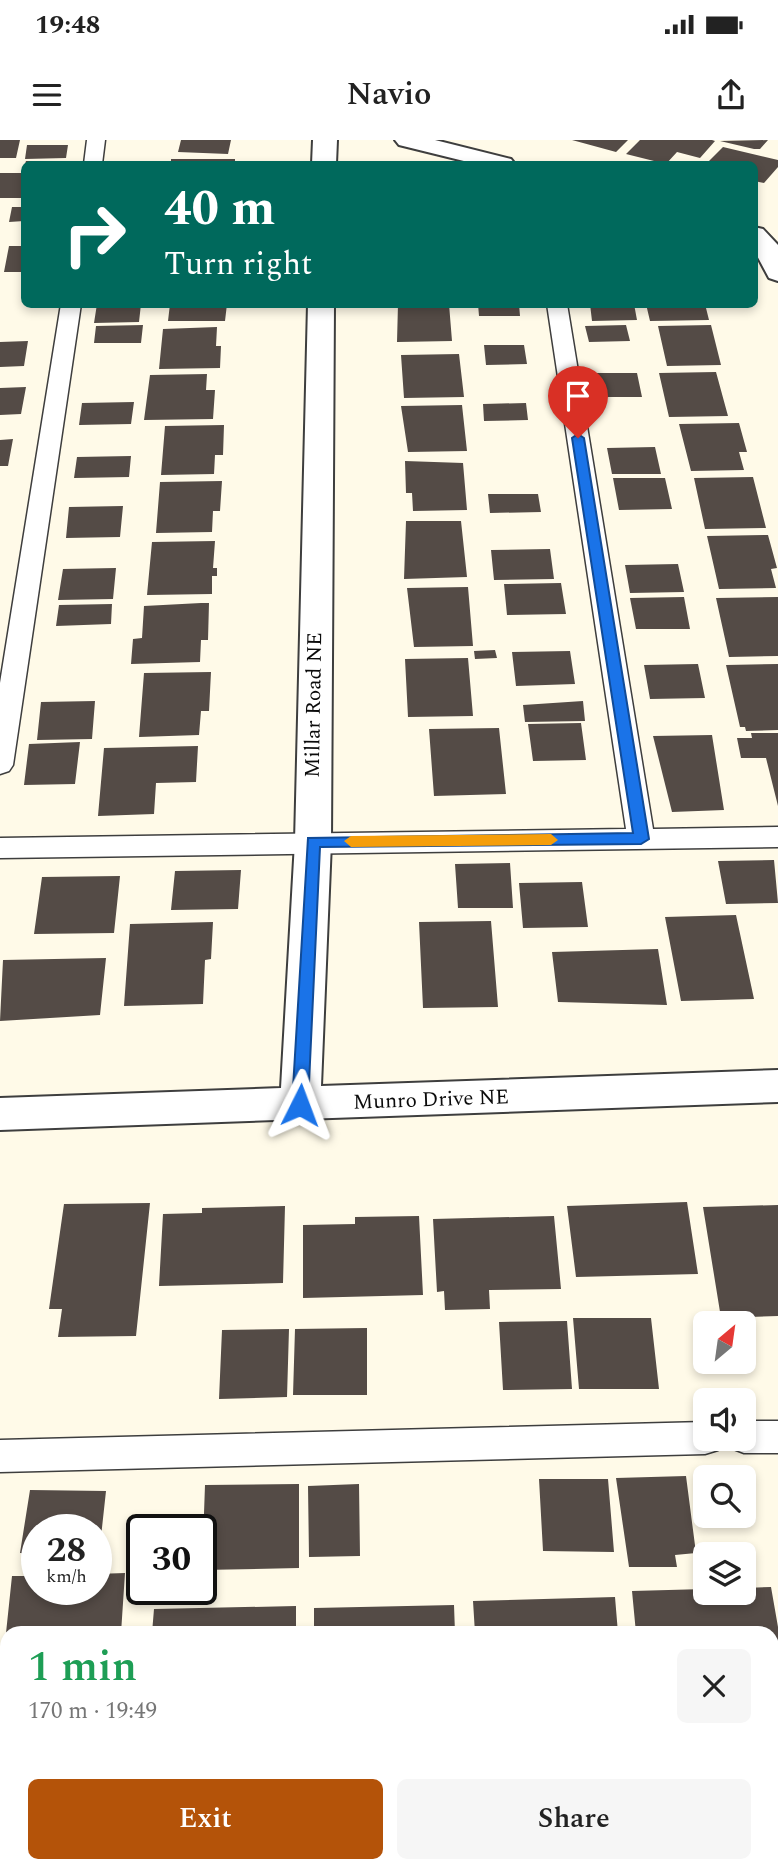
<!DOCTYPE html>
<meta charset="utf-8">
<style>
body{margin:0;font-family:Spectral,serif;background:#f6f6f6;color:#222;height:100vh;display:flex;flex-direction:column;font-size:26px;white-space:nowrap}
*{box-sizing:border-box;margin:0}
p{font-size:23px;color:#767676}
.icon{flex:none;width:38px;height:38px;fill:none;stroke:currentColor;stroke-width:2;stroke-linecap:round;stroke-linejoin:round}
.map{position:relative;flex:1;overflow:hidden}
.side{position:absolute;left:0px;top:1486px;width:779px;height:247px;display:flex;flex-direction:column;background:#fff;border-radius:21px 21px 0 0;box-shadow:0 4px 10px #0003}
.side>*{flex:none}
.top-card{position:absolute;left:21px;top:21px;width:737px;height:147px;border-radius:10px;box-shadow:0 4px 10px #0003;background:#00695c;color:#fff;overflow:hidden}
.needle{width:46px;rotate:29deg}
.fabs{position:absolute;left:693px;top:1171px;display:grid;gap:14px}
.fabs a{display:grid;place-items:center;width:63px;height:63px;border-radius:10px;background:#fff;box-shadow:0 4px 10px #0003;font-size:35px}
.speed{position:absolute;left:21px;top:1374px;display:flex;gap:14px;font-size:35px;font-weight:700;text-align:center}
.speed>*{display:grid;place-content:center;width:91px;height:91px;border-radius:50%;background:#fff;box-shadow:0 4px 10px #0003;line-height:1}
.speed small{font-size:18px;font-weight:400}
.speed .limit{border:4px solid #111;border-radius:10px;background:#fff;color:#111}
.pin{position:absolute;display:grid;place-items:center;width:60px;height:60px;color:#fff;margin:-72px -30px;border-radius:50% 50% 50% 0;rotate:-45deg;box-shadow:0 0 7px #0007}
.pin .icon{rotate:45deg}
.me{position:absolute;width:77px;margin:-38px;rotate:3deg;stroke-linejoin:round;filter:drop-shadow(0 0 5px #0008)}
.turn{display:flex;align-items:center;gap:24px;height:147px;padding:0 28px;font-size:32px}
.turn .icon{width:91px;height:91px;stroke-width:2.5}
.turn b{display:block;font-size:49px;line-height:60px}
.round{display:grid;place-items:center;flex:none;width:74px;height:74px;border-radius:10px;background:#f6f6f6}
.headline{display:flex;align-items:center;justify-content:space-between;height:119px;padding:0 28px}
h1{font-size:42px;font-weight:600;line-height:52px;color:#1e9e55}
.action{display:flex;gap:14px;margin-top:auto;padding:14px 28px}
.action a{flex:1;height:80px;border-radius:10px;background:#b45309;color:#fff;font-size:28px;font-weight:600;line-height:80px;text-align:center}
.action a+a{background:#f6f6f6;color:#222}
.status{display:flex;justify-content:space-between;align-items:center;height:49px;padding:0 35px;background:#fff;direction:ltr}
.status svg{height:19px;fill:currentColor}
header{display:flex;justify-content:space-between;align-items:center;height:91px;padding:0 28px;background:#fff;font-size:32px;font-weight:600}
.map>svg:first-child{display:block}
</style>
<div class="status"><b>19:48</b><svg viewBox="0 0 49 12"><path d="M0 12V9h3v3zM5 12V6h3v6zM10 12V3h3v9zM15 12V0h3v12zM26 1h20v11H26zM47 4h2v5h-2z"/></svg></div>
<header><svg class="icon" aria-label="menu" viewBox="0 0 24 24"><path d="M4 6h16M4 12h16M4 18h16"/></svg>Navio<svg class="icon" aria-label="share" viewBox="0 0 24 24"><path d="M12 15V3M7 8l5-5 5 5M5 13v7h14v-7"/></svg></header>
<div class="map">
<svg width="778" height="1732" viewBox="0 0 778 1732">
<rect width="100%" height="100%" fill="#fffae8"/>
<path fill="#544b46" d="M0 0H20L16 18H0Z
M181 0H231L228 14 178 12Z
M572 0H628L616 12Z
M640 0H712L715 1 700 18 677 12 666 24 626 14Z
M768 0 760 9H754L720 1Z
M27 5H68L66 18 25 19Z
M723 7 778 20V27L764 43 754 41V24H706Z
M171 19H235V24H171Z
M26 21H68L67 24H25Z
M0 33H24V58H0Z
M12 67H24V81L9 82Z
M9 106H24V132H4Z
M97 164H141L139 182 94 183Z
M170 164H227L225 181H168Z
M398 164H449L452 201 397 202Z
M478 164H519L520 176H479Z
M590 164H634L637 180 592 181Z
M646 164H705L709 180 650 181Z
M143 185 141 203H94L96 186Z
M626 185 630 201 589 202 585 186Z
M711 185 721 225 667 226 658 186Z
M217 187 216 206H221L220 228 159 229 163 189Z
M28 201 24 226 0 227V202Z
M484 205H524L527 224 486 225Z
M459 214 464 257 404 258 401 215Z
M716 232 728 276 669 277 659 233Z
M590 233H637L642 257H594Z
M207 234 206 250H215L213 279 144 280 150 235Z
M26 247 21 274 0 275V248Z
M134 262 131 284 79 285 82 263Z
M526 263 528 280 484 281 483 264Z
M462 265 467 311 408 312 401 266Z
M739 283 747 312H739L744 330 691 331 679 284Z
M224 285 223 315H215L214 334 161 335 165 286Z
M13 299 8 326H0V300Z
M655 307 661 334H612L607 308Z
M131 316 129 337 74 338 77 317Z
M405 321 463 323 467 370 413 371 412 353H406Z
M753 337 766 388 705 389 694 338Z
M613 338H665L672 369 619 370Z
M222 341 220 371H213L212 392 156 393 160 342Z
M488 354H538L541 372 490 373Z
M123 366 120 397 66 398 69 367Z
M406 381H461L467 437 404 439Z
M768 395 777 428 771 429 776 448 719 449 707 396Z
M215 401 213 428H217V436H212V454L147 455 152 402Z
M550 409 554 439 494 440 491 410Z
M678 424 684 452 630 453 625 425Z
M116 428 113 459 58 460 63 429Z
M561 443 566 474 507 475 504 444Z
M468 447 473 506 414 507 407 448Z
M684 457 690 489H636L630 458Z
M778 457V516L729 517 716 458Z
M201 463H209L208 500H201L200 522 131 524 133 499 142 498 144 466Z
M112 464 111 484 56 486 59 465Z
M495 510 497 518 475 519 474 511Z
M570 511 575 544 516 546 512 512Z
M468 518 473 576 408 577 405 519Z
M698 524 705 558 650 559 644 525Z
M778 524V590L746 591 745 587H740L726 525Z
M211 532 209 571H201L199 595 139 597 144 533Z
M95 561 92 599 37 600 41 562Z
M583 561 585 581 525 582 523 565Z
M581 583 586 620 533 621 528 584Z
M499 588 506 654 434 656 429 589Z
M751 593H778V666L766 618H741L737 598H752Z
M712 595 724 670 672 672 653 596Z
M80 602 75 644 24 645 29 604Z
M198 606 196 642 156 643 154 674 98 676 104 608Z
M774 720 778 763 726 764 718 721Z
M510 723 513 768H458L455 724Z
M241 730 238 769 171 770 175 731Z
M120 736 114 793 34 794 42 737Z
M582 742 588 787 523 788 519 743Z
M736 775 754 859 681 861 665 777Z
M491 781 498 867 423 868 419 782Z
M213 782 211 819 205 820 203 864 124 866 130 784Z
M658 809 667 865 558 862 552 812Z
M106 818 100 875 0 881 3 820Z
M687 1062 698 1134 576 1137 567 1066Z
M150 1063 136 1196 58 1197 62 1169H49L64 1064Z
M778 1065V1176L721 1178 703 1067Z
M285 1066 283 1143 159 1146 163 1074 202 1073V1068Z
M419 1076 423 1155 303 1158V1085L355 1084V1077Z
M554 1076 561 1149 489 1150 490 1169 445 1170 444 1151 437 1152 433 1079Z
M573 1178H651L659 1249H579Z
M567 1181 572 1249 503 1250 499 1182Z
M367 1188V1255H293L295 1189Z
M289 1189 287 1257 219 1259 222 1190Z
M686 1336 696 1413 675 1415 677 1427H629L616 1338Z
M539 1339H608L614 1412 543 1411Z
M299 1344V1428L202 1430 205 1345Z
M359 1344 360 1416 309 1417 308 1346Z
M30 1350 106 1351 99 1415 96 1414V1390H37V1414L20 1413Z
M125 1433 121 1493H6L12 1436H37V1449H96V1434Z
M771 1447 778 1487V1539H772V1493H636L632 1451 705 1449V1452H744V1448Z
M615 1457 618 1493H475L473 1461Z
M454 1465 455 1493H314V1468Z
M296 1466V1493H152L154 1469Z
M5 1502 7 1584 0 1585V1553Z"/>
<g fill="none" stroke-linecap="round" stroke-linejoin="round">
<defs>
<path id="service" d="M87 0H105L102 24H84Z
M61 164H81L13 625 9 631 0 634V543Z
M547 164H567L653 689 778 687V707L0 718V698L626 689Z
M744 1281H778V1313H744L731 1308 727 1298H744Z
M705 1282V1298H723L718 1310 705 1314 0 1332V1300Z"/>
<path id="minor" d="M313 0H337L336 24H312Z
M395 0H435L511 19 515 24H476L399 5Z
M754 87 763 89 778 105V141L769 138 754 110Z
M308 164H334L331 702 321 946 778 930V962L0 990V958L281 948 295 702Z
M772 1702H778V1732H592L595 1726H772Z"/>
</defs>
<use href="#service" stroke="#3e3e3e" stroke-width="3"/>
<use href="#minor" stroke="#3e3e3e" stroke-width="4"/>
<use href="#service" fill="#fff" fill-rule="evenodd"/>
<use href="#minor" fill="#fff" fill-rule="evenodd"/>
</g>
<path fill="#1a73e8" stroke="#114b97" stroke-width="2" d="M578 294 584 298 649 699 641 704 320 707 308 965 306 970H294L292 965 308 698 633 693 572 298Z"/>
<path fill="#f59e0b" d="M551 694 558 700 551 705 351 707 344 701 351 696Z"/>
<g text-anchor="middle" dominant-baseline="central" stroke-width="7" stroke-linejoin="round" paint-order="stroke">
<g font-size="21" fill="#0b0b0b" stroke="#fff">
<text transform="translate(314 565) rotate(-89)">Millar Road NE</text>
<text transform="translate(431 960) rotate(-2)">Munro Drive NE</text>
</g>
</g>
</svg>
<div class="fabs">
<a><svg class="needle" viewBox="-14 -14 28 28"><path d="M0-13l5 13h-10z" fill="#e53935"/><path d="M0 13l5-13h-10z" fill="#767676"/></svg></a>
<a><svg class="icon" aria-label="sound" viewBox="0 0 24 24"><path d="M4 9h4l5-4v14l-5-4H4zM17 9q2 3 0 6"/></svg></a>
<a><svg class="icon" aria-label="search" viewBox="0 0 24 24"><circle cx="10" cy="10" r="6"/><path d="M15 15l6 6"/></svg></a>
<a><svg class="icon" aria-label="layers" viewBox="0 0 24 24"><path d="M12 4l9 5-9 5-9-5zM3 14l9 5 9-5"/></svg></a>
</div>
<div class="speed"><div>28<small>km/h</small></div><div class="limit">30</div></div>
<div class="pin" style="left:578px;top:298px;background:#d93025"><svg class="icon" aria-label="arrive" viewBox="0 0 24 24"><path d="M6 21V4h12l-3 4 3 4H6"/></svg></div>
<svg class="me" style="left:300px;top:965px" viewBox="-20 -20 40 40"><path d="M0-17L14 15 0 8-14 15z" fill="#1a73e8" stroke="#fff" stroke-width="4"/></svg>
<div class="top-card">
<div class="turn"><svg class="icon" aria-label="right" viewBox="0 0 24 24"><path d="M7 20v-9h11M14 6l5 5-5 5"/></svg><div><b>40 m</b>Turn right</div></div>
</div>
<section class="side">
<div class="headline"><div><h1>1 min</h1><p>170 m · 19:49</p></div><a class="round"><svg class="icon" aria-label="close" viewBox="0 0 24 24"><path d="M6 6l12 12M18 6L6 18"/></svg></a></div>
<div class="action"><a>Exit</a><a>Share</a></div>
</section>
</div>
